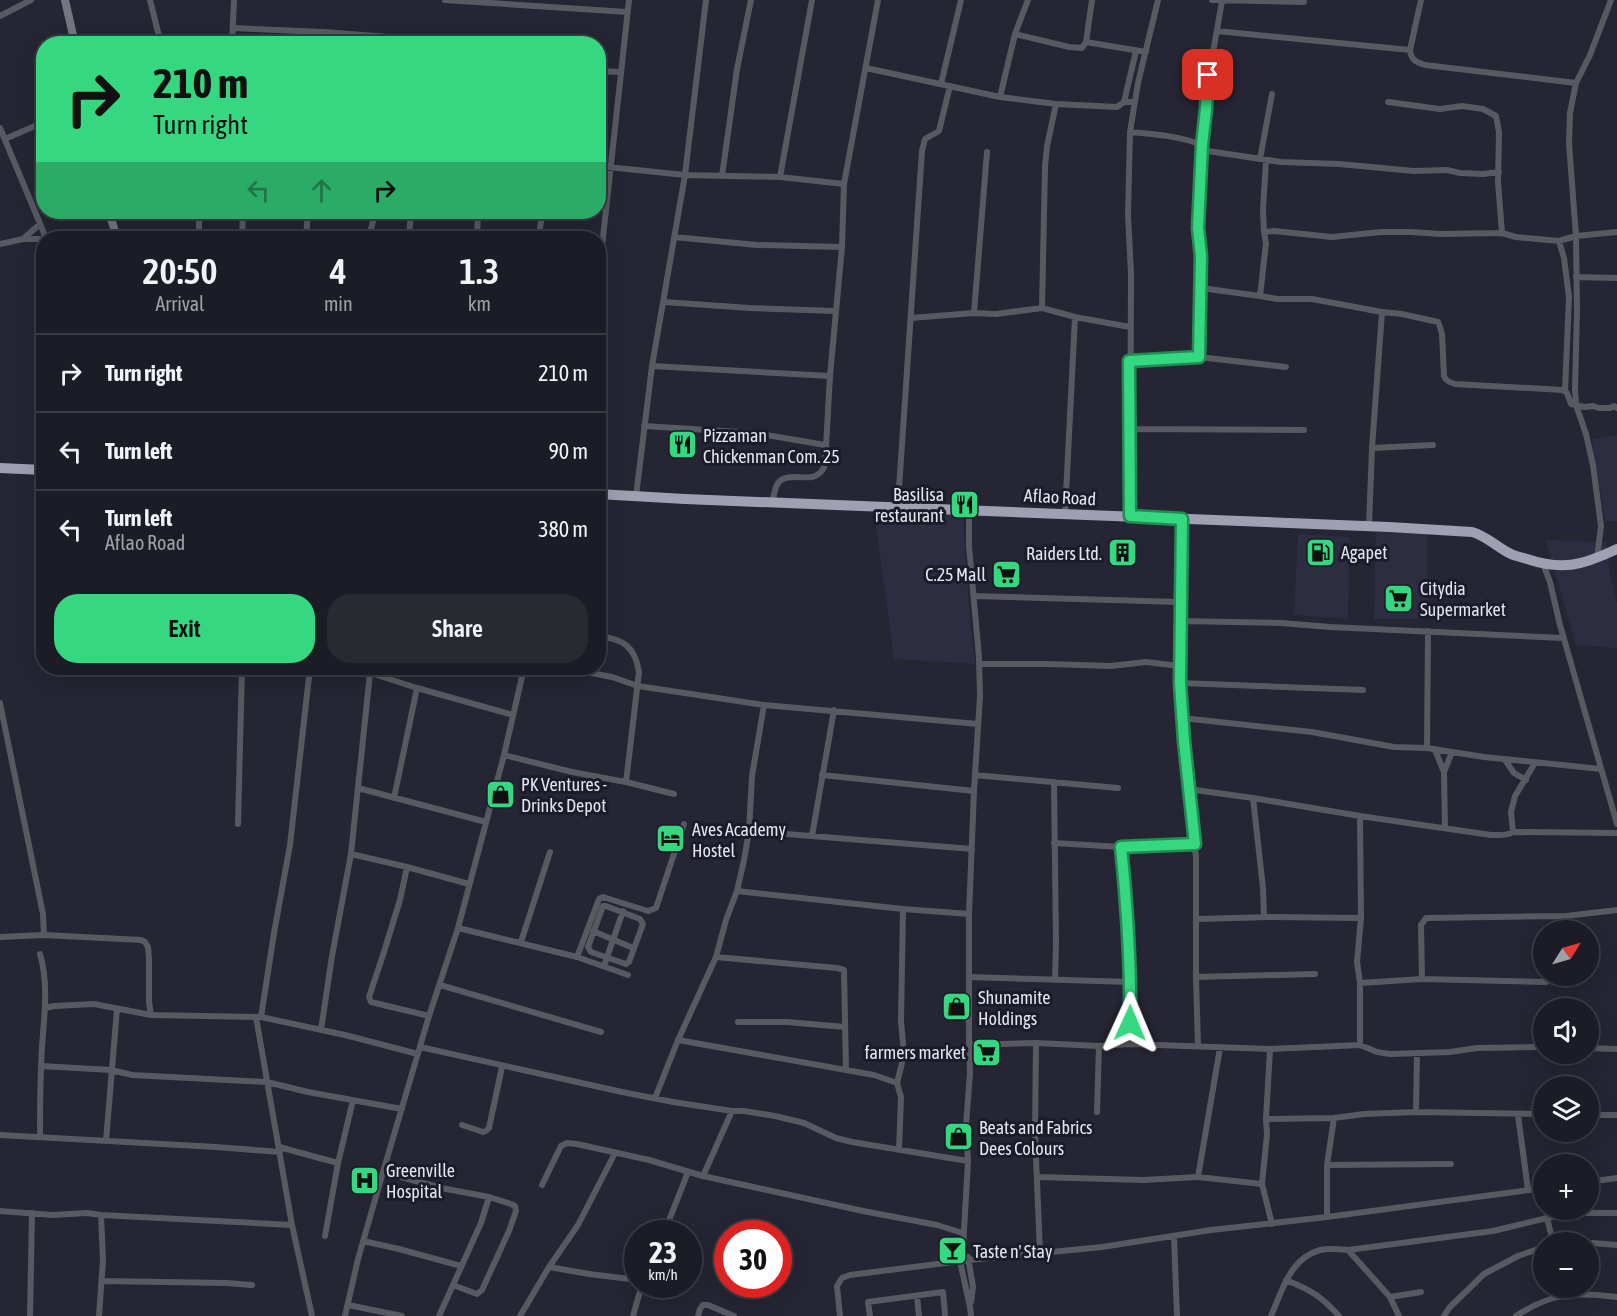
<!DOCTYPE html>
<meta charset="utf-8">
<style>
body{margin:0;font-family:"Asap Condensed",sans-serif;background:#292932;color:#f1f3f6;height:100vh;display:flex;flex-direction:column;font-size:22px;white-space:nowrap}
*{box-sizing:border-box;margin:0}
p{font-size:20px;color:#a0a1a7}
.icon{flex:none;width:33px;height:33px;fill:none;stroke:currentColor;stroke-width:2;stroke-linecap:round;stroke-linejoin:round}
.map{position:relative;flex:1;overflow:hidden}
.panel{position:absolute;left:36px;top:231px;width:570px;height:444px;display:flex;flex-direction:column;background:#1c1c26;border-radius:24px;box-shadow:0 6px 24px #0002,0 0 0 2px #3a3a43}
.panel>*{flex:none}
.guide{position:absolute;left:36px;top:36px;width:570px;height:183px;border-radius:24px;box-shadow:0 6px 24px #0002,0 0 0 2px #3a3a43;background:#35d881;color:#111;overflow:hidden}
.needle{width:39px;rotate:53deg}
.controls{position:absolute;left:1533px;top:920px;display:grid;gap:12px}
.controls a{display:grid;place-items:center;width:66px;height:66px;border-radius:50%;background:#1c1c26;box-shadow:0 6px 24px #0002,0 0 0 2px #3a3a43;font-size:30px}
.speed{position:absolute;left:624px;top:1220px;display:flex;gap:12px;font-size:30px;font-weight:700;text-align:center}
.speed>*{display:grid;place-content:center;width:78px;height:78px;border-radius:50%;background:#1c1c26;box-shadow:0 6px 24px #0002,0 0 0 2px #3a3a43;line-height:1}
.speed small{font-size:15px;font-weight:400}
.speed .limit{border:9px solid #d22;background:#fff;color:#111}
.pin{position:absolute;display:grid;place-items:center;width:51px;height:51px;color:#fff;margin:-26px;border-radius:12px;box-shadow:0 3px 9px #0006}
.me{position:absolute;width:66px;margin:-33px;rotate:1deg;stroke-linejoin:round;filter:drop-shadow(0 0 4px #0008)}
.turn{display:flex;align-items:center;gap:21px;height:126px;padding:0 18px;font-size:27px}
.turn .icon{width:78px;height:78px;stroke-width:2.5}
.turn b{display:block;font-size:42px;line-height:51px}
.lanes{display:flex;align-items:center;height:57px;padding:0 18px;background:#0003;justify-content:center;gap:30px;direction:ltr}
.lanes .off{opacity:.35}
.eta{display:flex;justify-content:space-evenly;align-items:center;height:102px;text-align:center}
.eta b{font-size:36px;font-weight:600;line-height:42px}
.cta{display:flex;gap:12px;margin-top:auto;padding:12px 18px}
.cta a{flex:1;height:69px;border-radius:24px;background:#35d881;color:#111;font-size:24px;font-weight:600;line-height:69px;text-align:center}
.cta a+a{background:#292932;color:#f1f3f6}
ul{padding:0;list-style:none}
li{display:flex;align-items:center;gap:18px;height:78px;padding:0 18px;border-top:2px solid #3a3a43}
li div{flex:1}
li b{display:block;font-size:22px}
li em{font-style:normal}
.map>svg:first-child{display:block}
</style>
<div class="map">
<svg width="1617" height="1316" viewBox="0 0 1617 1316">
<rect width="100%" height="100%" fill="#252533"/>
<path fill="#2d2d41" d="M1617 435V521H1605L1592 439Z
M874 510 963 515 969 608 975 664 894 659Z
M1376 532 1427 534 1428 619H1374Z
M1298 534 1350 537 1348 619 1294 615Z
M1546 540 1606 542 1610 574 1617 602V648L1576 645Z"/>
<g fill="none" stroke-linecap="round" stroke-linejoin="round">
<path stroke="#595a61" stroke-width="6" d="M150 0 161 44
M445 0 627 12
M1212 0 1304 2
M1421 0 1410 50C1411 60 1416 62 1425 65L1576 83 1570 113 1569 143 1576 236 1577 311 1575 389 1576 405 1586 434 1593 465 1601 526 1597 558
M0 16 31 0
M233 28 324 32 401 38
M1217 31 1410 50
M324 32 325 44
M1015 34 1069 47 1082 48 1086 42 1092 0
M1086 42 1146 52
M232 44 234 0
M866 68 1000 97 1056 104 1117 107 1124 102H1134
M598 71 621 72
M1576 83 1590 55 1611 0
M941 84 961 0
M1000 97 1015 34 1028 0
M1124 102 1136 51
M1388 102 1440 109 1462 106 1483 109 1496 116 1499 132 1498 182 1502 233
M0 128 46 238
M1130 132C1155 134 1179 136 1202 145L1198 228 1201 256 1199 357
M5 139 44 122
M1202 145 1206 109 1208 75 1211 64 1222 1
M1201 150 1281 162 1339 164 1414 171 1447 170 1460 173 1483 174 1499 172
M1260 159 1272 94
M598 166 685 175 780 177 844 184
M722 176 737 69 751 0
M780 177 812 0
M199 212V238
M1264 232 1263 210 1266 160
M674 237 757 245 842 247
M242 238 243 212
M306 238 308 212
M369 238 375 212
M409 238 411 212
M477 238 478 212
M539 238 542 212
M23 239 40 224
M1559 241 1564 258 1569 297 1565 391
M0 244 23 239H44
M1576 277 1617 278
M598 283 629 0
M1201 288 1260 296
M664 302 750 308 835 311
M1042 308 1045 167 1047 146 1056 104
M1382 312 1402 314 1438 322 1440 327 1442 334 1444 376C1446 381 1450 383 1455 384L1563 390 1567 393 1571 404 1584 407 1593 406 1599 408H1610L1614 406 1617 408
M974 313 987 152
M911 318 974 313 996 314 1042 308 1075 317 1130 327
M1129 361 1199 357 1286 367
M652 366 830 376
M644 426 755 433 825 445
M1130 429 1304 430
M1372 448 1433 445
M636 496 652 366 685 175 706 0
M772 502C774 496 775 487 778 483 790 468 816 489 825 465L830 376 842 247 844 184 878 0
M900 507 899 488 922 151 925 139 939 131 950 86
M969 510V546L979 657 980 696 974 791 969 914V1045L970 1073 966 1126 968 1161 963 1248 960 1261 970 1307 971 1316
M1065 514 1075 317
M1130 516 1131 273 1128 215 1130 132 1138 83 1158 0
M1182 519 1180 666 1184 741 1196 858V977L1198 1046
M1369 526 1372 448 1382 312 1312 299H1277L1260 296 1266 243 1264 232 1274 231 1332 237 1381 232H1411L1441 234 1502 233 1516 237 1559 241 1576 236 1617 232
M1543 564 1550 582 1560 625 1617 824
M974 596 1180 602
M1180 621 1281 623 1330 627 1563 638
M598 636C623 639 635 646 639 672L626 782 674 794
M979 664H1047L1111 666 1146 662 1180 666
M355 668 417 688 513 715
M565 668 612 677 638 686 764 705 978 724
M1180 683 1363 690
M0 703 43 914 44 935
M764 705 752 776 749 831 972 849
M1182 718 1312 732 1394 747 1427 748 1484 757 1601 769
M1427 748 1428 631
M1435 750 1444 772 1445 828
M504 755 572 772 626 782
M1505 760 1514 773 1526 780
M1444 772 1452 752
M822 775 974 791
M975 775 1118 788
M1054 782 1056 943 1055 979
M358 788 486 822
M1188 789 1253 798 1360 816 1491 835C1498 835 1508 836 1513 832L1511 812 1515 796 1535 763
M394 798 417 688
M1253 798 1263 888 1264 917
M238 824 242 668
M749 831 744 860 737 891 903 909 969 914
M1513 832 1617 833
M812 836 834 710
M1054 843 1121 847 1195 844
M1121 847C1128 913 1131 978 1130 1044
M351 854 407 867 469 884
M407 867 400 900 383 955 369 997 371 1002 429 1016
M603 906H606L640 919 643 924 629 962 626 964 591 952 588 947Z
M1197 919 1270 917 1361 918
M458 928 577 957 628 975
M1565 930 1566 916 1617 910
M593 931 633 948
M0 937 44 935 141 940 145 942 148 947 149 959V1002L151 1015
M521 942 550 852
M40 954C49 984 44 1017 42 1047 40 1077 40 1107 40 1137
M577 957 599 899 603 897 648 911 656 908 684 824
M716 957 837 968 844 970 846 1070
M604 966 623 911
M969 977 1131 982
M1196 977 1315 974
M1422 979 1421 925 1426 918 1566 916
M1360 983 1357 962 1361 918 1360 816
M440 985 601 1032
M45 1008 54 1006 94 1004 151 1015 261 1017 345 1035 418 1054
M256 1017 292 1225 312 1316
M261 1017 274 933 290 845 310 668
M738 1022H787L845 1027
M321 1030 332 956 351 854 370 673
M678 1040 874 1075 897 1083 901 1097 899 1150
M1036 1043 1035 1134 1040 1253
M969 1045 1036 1043 1099 1046 1130 1044 1270 1049 1360 1045 1377 1052 1390 1054 1450 1052 1477 1048 1544 1047
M1360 1045V983L1422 979 1546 982 1556 975
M420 1047 622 1092 673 1102 732 1111H744L775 1116 804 1123 836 1138 852 1142 968 1161
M1588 1048 1617 1049
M1270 1049 1266 1119 1267 1134 1262 1184 1272 1224
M41 1066 111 1070 132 1075 267 1082 308 1092 402 1109
M897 1083 902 1063 903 1043 901 1021 903 909
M655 1098 678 1040 716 957 726 920 737 891
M1097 1112 1099 1046
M1416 1112 1417 1053
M1518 1115 1528 1190
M1588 1115H1617
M1266 1119 1334 1118 1364 1114 1416 1112 1544 1114
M462 1125 483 1132 486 1131 489 1128 502 1067
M0 1135 216 1147 280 1152
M106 1141 117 1009
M279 1147 338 1163
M1327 1165 1451 1164
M383 1172 441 1188 489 1197 511 1204 515 1206 516 1211 509 1231 482 1290 477 1294 453 1285
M703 1176 732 1111
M1037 1177 1143 1180 1198 1177 1262 1184
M1198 1177 1220 1048
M1588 1182 1617 1178
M542 1185 561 1146 567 1143 577 1144 649 1160 703 1176 863 1211 937 1225 963 1233
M0 1211 52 1215 87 1213 101 1215 292 1225
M1327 1217V1165L1334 1118
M1547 1218 1553 1242
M664 1233 688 1172
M325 1236 338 1163 353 1100
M1174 1236 1177 1316
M363 1241 399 1249 461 1266
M1580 1242 1617 1245
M1539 1248 1544 1261
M1348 1250 1493 1231 1547 1218 1575 1213H1617
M968 1257 973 1287 971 1302
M549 1267 589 1274 638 1280
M1286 1280C1311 1290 1321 1296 1339 1316
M102 1281 226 1283 252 1285
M917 1296 919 1316
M1390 1297 1421 1292
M348 1305 402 1316
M30 1316 32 1213
M99 1316 103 1260 101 1215
M345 1316 358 1259 383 1172 429 1016 458 928 504 755 524 668
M439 1316 481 1223 489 1197
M520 1316 549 1267 578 1225 615 1153
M633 1316 642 1284
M698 1316 700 1309 703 1305H708L734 1316
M840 1316 837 1286 842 1278 850 1275 969 1260 1102 1247 1211 1230 1327 1217 1544 1188
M870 1316 868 1302 943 1292 945 1314
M1271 1316C1282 1291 1290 1258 1320 1250 1329 1248 1339 1249 1348 1250L1390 1297 1399 1316
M1444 1316 1449 1308 1484 1274 1518 1256 1544 1247
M1516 1316C1553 1292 1575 1292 1617 1297"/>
<path stroke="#767682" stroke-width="8" d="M65 0 75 44
M109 212 117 238"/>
<path stroke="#9fa0b2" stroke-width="10" d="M0 468 44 470
M598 494 685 499 1389 527 1472 532C1486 536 1496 546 1509 553 1514 556 1521 557 1527 559 1563 571 1583 565 1617 549"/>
</g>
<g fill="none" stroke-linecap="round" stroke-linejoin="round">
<defs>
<path id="route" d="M1130 1023C1131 964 1127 906 1121 847L1195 844 1184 741 1180 683 1182 519 1130 516 1129 361 1199 357 1201 256 1198 228 1202 145 1206 109 1208 75"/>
</defs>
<use href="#route" stroke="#228c54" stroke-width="15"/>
<use href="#route" stroke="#35d881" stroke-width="10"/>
</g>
<defs>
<symbol id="restaurant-square" viewBox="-11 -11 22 22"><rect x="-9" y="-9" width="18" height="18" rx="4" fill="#35d881" stroke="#1b1b29"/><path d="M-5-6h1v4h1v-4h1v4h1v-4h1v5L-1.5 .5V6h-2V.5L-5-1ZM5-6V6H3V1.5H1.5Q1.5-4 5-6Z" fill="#111"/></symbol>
<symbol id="fuel-square" viewBox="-11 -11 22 22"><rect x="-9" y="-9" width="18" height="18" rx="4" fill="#35d881" stroke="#1b1b29"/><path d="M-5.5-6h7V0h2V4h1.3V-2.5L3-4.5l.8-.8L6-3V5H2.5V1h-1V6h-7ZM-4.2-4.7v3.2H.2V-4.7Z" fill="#111"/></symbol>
<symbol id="building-square" viewBox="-11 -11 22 22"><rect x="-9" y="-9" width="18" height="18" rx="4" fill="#35d881" stroke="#1b1b29"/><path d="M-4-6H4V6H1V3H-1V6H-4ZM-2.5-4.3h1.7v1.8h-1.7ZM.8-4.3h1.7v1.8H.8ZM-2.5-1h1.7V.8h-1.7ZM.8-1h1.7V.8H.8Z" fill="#111"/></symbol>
<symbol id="supermarket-square" viewBox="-11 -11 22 22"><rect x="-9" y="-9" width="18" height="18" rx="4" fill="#35d881" stroke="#1b1b29"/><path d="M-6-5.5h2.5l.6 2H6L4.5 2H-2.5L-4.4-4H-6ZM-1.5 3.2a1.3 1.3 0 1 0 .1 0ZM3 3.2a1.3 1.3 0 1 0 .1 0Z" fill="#111"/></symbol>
<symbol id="shop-square" viewBox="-11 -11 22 22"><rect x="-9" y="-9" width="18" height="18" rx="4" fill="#35d881" stroke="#1b1b29"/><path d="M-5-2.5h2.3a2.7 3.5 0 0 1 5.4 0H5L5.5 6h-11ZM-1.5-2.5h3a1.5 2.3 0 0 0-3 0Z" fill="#111"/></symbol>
<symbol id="hotel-square" viewBox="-11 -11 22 22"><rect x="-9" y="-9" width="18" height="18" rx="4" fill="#35d881" stroke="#1b1b29"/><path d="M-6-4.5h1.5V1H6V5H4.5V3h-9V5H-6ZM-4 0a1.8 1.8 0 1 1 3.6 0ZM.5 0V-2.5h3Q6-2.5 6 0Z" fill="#111"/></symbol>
<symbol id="hospital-square" viewBox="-11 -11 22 22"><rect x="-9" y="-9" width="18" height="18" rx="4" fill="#35d881" stroke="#1b1b29"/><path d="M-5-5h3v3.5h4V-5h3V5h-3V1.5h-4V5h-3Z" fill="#111"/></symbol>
<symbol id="bar-square" viewBox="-11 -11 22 22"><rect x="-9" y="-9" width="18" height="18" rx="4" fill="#35d881" stroke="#1b1b29"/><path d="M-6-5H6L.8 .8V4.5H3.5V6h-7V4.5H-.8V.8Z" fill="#111"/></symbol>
</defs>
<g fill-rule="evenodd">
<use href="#restaurant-square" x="666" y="428" width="33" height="33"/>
<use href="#restaurant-square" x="948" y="488" width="33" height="33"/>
<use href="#fuel-square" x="1304" y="536" width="33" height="33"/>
<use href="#building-square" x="1106" y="536" width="33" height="33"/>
<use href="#supermarket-square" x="990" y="558" width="33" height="33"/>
<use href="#supermarket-square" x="1382" y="582" width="33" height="33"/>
<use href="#shop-square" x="484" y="778" width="33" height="33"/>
<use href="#hotel-square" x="654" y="822" width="33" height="33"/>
<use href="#shop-square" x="940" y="990" width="33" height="33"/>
<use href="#supermarket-square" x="970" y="1036" width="33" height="33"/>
<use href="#shop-square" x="942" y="1120" width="33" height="33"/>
<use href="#hospital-square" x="348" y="1164" width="33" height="33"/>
<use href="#bar-square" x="936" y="1234" width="33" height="33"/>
</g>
<g text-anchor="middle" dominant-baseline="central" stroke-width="6" stroke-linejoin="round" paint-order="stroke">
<g font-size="18" fill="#e4e5ef" stroke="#1b1b29" text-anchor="start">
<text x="703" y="435">Pizzaman<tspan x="703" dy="21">Chickenman Com. 25</tspan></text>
<text x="944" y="494" text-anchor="end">Basilisa<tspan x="944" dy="21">restaurant</tspan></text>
<text x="1341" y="552">Agapet</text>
<text x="1102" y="553" text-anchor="end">Raiders Ltd.</text>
<text x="986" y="574" text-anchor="end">C.25 Mall</text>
<text x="1420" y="588">Citydia<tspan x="1420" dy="21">Supermarket</tspan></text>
<text x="521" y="784">PK Ventures -<tspan x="521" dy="21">Drinks Depot</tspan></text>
<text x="692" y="829">Aves Academy<tspan x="692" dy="21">Hostel</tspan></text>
<text x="978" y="997">Shunamite<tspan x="978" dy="21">Holdings</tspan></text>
<text x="966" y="1052" text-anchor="end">farmers market</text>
<text x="979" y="1127">Beats and Fabrics<tspan x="979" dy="21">Dees Colours</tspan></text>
<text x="386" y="1170">Greenville<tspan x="386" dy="21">Hospital</tspan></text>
<text x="973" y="1251">Taste n' Stay</text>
</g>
<g font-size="18" fill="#e4e5ef" stroke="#1b1b29">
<text transform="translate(1060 497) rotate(3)">Aflao Road</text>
</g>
</g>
</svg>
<div class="controls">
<a><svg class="needle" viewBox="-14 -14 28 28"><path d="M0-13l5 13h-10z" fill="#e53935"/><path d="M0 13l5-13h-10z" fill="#a0a1a7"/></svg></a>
<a><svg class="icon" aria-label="sound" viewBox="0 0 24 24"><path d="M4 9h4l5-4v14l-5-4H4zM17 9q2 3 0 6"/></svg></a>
<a><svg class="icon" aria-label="layers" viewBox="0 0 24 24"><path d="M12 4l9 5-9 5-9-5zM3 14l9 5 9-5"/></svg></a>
<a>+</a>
<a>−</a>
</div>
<div class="speed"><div>23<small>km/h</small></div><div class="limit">30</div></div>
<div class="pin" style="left:1208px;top:75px;background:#d93025"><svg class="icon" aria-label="arrive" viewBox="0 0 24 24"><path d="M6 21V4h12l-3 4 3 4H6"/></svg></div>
<svg class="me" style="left:1130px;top:1023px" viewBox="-20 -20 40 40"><path d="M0-17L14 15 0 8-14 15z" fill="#35d881" stroke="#fff" stroke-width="4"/></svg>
<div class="guide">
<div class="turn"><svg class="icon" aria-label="right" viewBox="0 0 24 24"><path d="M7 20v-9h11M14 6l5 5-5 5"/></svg><div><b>210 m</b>Turn right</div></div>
<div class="lanes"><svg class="icon off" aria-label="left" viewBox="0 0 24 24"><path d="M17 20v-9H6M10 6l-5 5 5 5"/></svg><svg class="icon off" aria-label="ahead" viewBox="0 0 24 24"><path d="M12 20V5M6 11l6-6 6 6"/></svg><svg class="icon" aria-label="right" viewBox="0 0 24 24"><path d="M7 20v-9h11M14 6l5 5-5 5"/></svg></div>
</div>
<section class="panel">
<div class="eta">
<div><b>20:50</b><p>Arrival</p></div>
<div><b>4</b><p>min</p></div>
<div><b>1.3</b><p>km</p></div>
</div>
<ul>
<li><svg class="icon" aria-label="right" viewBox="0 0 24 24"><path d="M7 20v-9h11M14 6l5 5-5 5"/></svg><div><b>Turn right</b></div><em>210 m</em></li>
<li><svg class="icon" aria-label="left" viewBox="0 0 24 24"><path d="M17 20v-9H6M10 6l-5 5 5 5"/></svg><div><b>Turn left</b></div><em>90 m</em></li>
<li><svg class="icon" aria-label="left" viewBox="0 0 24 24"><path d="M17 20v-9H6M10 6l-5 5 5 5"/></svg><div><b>Turn left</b><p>Aflao Road</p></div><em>380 m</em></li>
</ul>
<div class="cta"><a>Exit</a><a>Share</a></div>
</section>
</div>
